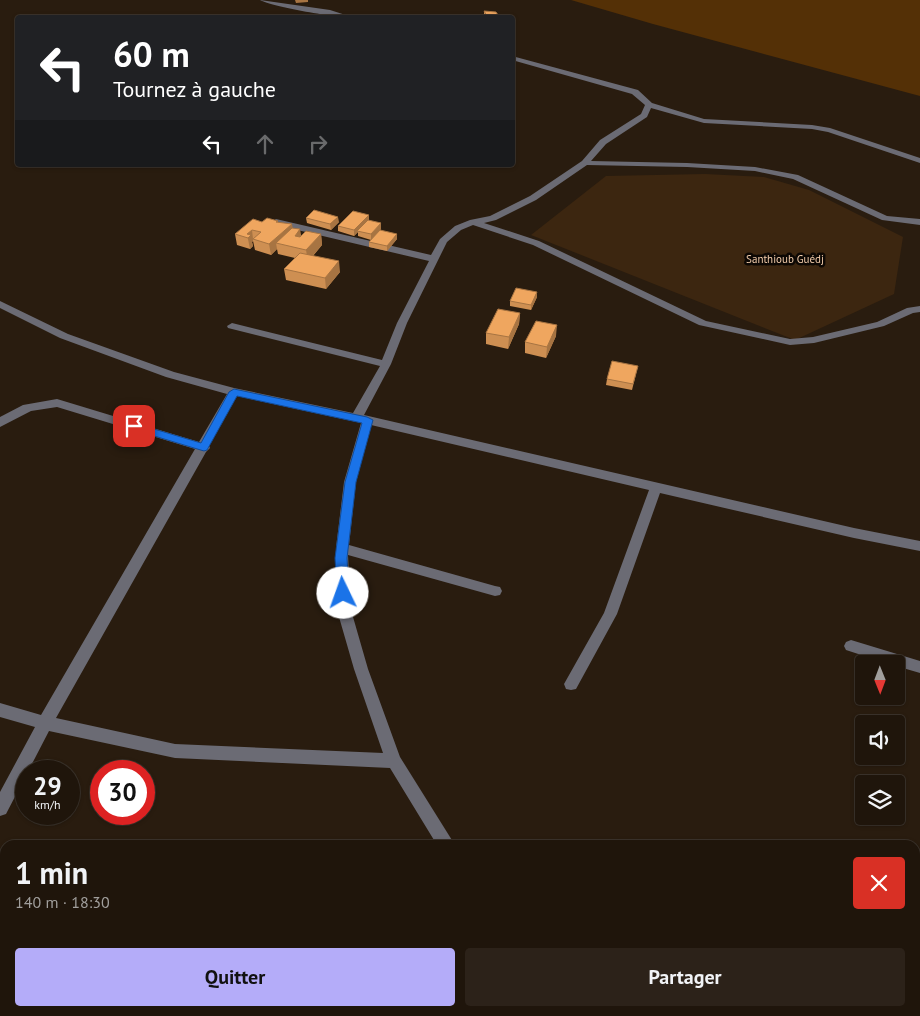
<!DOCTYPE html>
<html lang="fr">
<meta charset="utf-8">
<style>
body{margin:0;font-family:"PT Sans",sans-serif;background:#2c2219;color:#f1f3f6;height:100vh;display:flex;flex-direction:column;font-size:19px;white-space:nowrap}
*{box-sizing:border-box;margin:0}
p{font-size:16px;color:#a19f9d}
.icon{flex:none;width:28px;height:28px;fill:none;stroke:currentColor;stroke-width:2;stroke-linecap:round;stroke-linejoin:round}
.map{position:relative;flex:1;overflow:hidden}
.side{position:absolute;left:0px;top:840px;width:920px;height:176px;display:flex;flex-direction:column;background:#1f150b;border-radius:15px 15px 0 0;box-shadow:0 1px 4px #0004,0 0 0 1px #3c342c}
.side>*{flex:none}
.hud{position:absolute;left:15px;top:15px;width:500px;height:152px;border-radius:5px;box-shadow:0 1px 4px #0004,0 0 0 1px #3c342c;background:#202124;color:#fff;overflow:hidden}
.needle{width:32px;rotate:179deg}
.controls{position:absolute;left:855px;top:655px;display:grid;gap:10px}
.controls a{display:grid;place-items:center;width:50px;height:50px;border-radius:5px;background:#1f150b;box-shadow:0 1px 4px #0004,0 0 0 1px #3c342c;font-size:25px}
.speed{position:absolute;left:15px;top:760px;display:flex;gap:10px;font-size:25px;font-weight:700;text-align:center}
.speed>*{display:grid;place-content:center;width:65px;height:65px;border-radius:50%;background:#1f150b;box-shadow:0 1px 4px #0004,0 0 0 1px #3c342c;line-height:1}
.speed small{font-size:12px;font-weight:400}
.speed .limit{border:8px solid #d22;background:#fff;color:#111}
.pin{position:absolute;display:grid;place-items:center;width:42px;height:42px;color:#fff;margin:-21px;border-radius:10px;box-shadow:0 2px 8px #0006}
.me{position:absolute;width:55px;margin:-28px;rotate:357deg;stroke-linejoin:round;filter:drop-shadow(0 0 4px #0008)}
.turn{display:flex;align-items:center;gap:18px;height:105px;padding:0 15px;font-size:22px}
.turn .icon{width:65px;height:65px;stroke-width:2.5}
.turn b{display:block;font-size:35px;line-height:42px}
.lanes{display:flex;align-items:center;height:48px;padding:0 15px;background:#0003;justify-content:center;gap:25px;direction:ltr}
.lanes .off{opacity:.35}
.round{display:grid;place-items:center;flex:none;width:52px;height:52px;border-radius:5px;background:#2c2219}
.overview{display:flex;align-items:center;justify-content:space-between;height:85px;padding:0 15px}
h1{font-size:30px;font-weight:600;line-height:38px}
.primary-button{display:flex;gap:10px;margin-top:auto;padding:10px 15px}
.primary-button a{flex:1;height:58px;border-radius:5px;background:#b4acf9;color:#111;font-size:20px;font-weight:600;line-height:58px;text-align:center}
.primary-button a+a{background:#2c2219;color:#f1f3f6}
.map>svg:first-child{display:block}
</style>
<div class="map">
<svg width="920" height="1016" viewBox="0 0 920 1016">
<rect width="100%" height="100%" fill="#291c0f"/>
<path fill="#3c2610" d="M705 174 764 177 809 190 903 237 894 294 795 340 531 235 606 176Z"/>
<path fill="#543006" d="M571 0H920V96L653 24Z"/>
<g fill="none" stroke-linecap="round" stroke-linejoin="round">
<path fill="#6b6b74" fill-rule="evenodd" d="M260 0 330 10 355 18C339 18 272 7 260 0Z
M512 56 638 90 652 103 704 119 812 125 830 128 920 158V163L828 132 812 129 704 123 651 108 647 117 606 144 591 161 687 163 755 167 798 175 887 216 920 219V225L882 220 793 179 755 171 687 167 587 165 536 200 496 220 484 223 539 241 706 321 790 339 813 337 877 322 907 308 920 306V312L913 313 884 326 814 343 790 345 699 325 533 245 473 225 461 230 447 242 407 323 391 364 364 415 854 528 920 541V551L854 538 660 493 617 614 576 689 571 690 566 689 564 684 604 613 649 490 371 425 356 482 349 545 495 586 500 587 502 591 500 595 495 596 348 555 351 610 368 669 400 757 455 845H437L390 768 175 758 49 731 6 814 0 816V792L35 727 0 717V703L41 715 195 449 57 407 31 411 0 427V417L23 405 57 399 199 442 227 394 166 377 60 338 0 308V301L68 334 174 372 234 388 353 413 380 366 228 328 227 326 232 323 382 360 397 323 429 261 276 225 272 222 276 219 431 255 440 239 455 226 470 220 490 216 530 196 582 161 600 140 641 114 645 105 632 94 512 60ZM237 396 361 423 344 482 336 548 337 610 354 669 383 753 175 744 56 718 206 452 210 448 209 446Z
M851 640 920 661V673L896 666V664H889L846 650 844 646 846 642Z
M488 1011H506V1016H488Z"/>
</g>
<path fill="#ce8f52" d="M484 11 498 15V18H485L484 15Z
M306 218 339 222 331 230 307 223Z
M278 221V223L292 228 301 236 321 234 322 245 313 256 340 272 326 289 286 280 284 269 295 258 278 254 277 249 271 255 255 250 253 241 252 242 253 246 250 249 237 245 235 234 262 222Z
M369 221 381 223V229L380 230 397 239 387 251 369 247V242L371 240 358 236V232L354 236 338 231V226Z
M537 297 531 310 510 306V301Z
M520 313 519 324 508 349 486 344V333Z
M556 336 546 358 525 353V342Z
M638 366 632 390 606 385 607 379Z"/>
<path fill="#a77442" d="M295 0H308V2L296 3Z
M369 215V220L357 231 358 232 354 236V230Z
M338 217 339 222 331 230 330 224Z
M381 223V229L371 240V234Z
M292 224 294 235 276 243 277 249 271 255 269 244Z
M300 229 302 240 295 236Z
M252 230 253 239V241L252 242 253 246 250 249 247 234Z
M321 234 322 245 308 261 306 250Z
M397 234V239L387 251V246Z
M339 261 340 272 326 289 325 278Z
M537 292V297L531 310V305Z
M520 313 519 324 508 349 509 337Z
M557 325 556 336 546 358 547 347Z"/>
<path fill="#efa65f" stroke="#a77442" d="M484 11 496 12 498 15 487 16Z
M314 210 338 217 330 224 306 218Z
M353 211 369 215 354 230 338 226Z
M267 218 278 221 276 222 292 224 269 244 253 239 261 232 252 230 247 234 251 235 248 238 235 234 253 219 262 222Z
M368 220 381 223 371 234 357 231Z
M292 228 300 229 295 236 300 237 306 231 321 234 306 250 276 243Z
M380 230 397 234 387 246 369 242Z
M300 253 339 261 325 278 284 269Z
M516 288 537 292 531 305 510 301Z
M498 309 520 313 509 337 486 333Z
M536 321 557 325 547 347 525 342Z
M612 361 638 366 633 384 607 379Z"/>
<path fill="#1a73e8" stroke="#114b97" d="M234 389 367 417 373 420 356 482 347 558 349 593 347 596H339L337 593 335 558 345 482 362 423 237 396 207 450 204 451 131 429 129 426 134 423 201 443 229 392Z"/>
<g text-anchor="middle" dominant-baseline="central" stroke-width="5" stroke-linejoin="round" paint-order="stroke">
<g font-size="11" fill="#f2ccab" stroke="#0d0804">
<text x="785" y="259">Santhioub Guédj</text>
</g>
</g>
</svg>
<div class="controls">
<a><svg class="needle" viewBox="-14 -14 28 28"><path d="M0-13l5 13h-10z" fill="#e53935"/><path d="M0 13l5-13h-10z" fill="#a19f9d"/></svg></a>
<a><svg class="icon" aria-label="sound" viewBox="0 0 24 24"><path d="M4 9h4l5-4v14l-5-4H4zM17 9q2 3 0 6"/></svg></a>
<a><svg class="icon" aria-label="layers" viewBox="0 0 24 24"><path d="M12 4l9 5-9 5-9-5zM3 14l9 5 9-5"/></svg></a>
</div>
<div class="speed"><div>29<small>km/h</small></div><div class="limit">30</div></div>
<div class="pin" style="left:134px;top:426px;background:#d93025"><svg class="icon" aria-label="arrive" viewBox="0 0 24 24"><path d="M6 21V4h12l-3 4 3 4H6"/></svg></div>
<svg class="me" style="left:343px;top:593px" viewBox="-20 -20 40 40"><circle r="19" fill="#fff"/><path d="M0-13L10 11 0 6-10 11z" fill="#1a73e8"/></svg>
<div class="hud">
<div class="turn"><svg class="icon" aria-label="left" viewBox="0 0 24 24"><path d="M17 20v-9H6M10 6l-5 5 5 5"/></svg><div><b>60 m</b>Tournez à gauche</div></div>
<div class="lanes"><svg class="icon" aria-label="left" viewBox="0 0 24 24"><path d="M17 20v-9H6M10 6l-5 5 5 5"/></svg><svg class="icon off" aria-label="ahead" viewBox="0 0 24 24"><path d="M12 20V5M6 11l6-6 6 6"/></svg><svg class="icon off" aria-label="right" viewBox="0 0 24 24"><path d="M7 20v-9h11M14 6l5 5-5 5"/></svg></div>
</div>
<section class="side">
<div class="overview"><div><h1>1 min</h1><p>140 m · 18:30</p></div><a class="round" style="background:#d93025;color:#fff"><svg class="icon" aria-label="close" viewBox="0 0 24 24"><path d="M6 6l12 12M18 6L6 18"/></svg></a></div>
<div class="primary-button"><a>Quitter</a><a>Partager</a></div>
</section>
</div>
